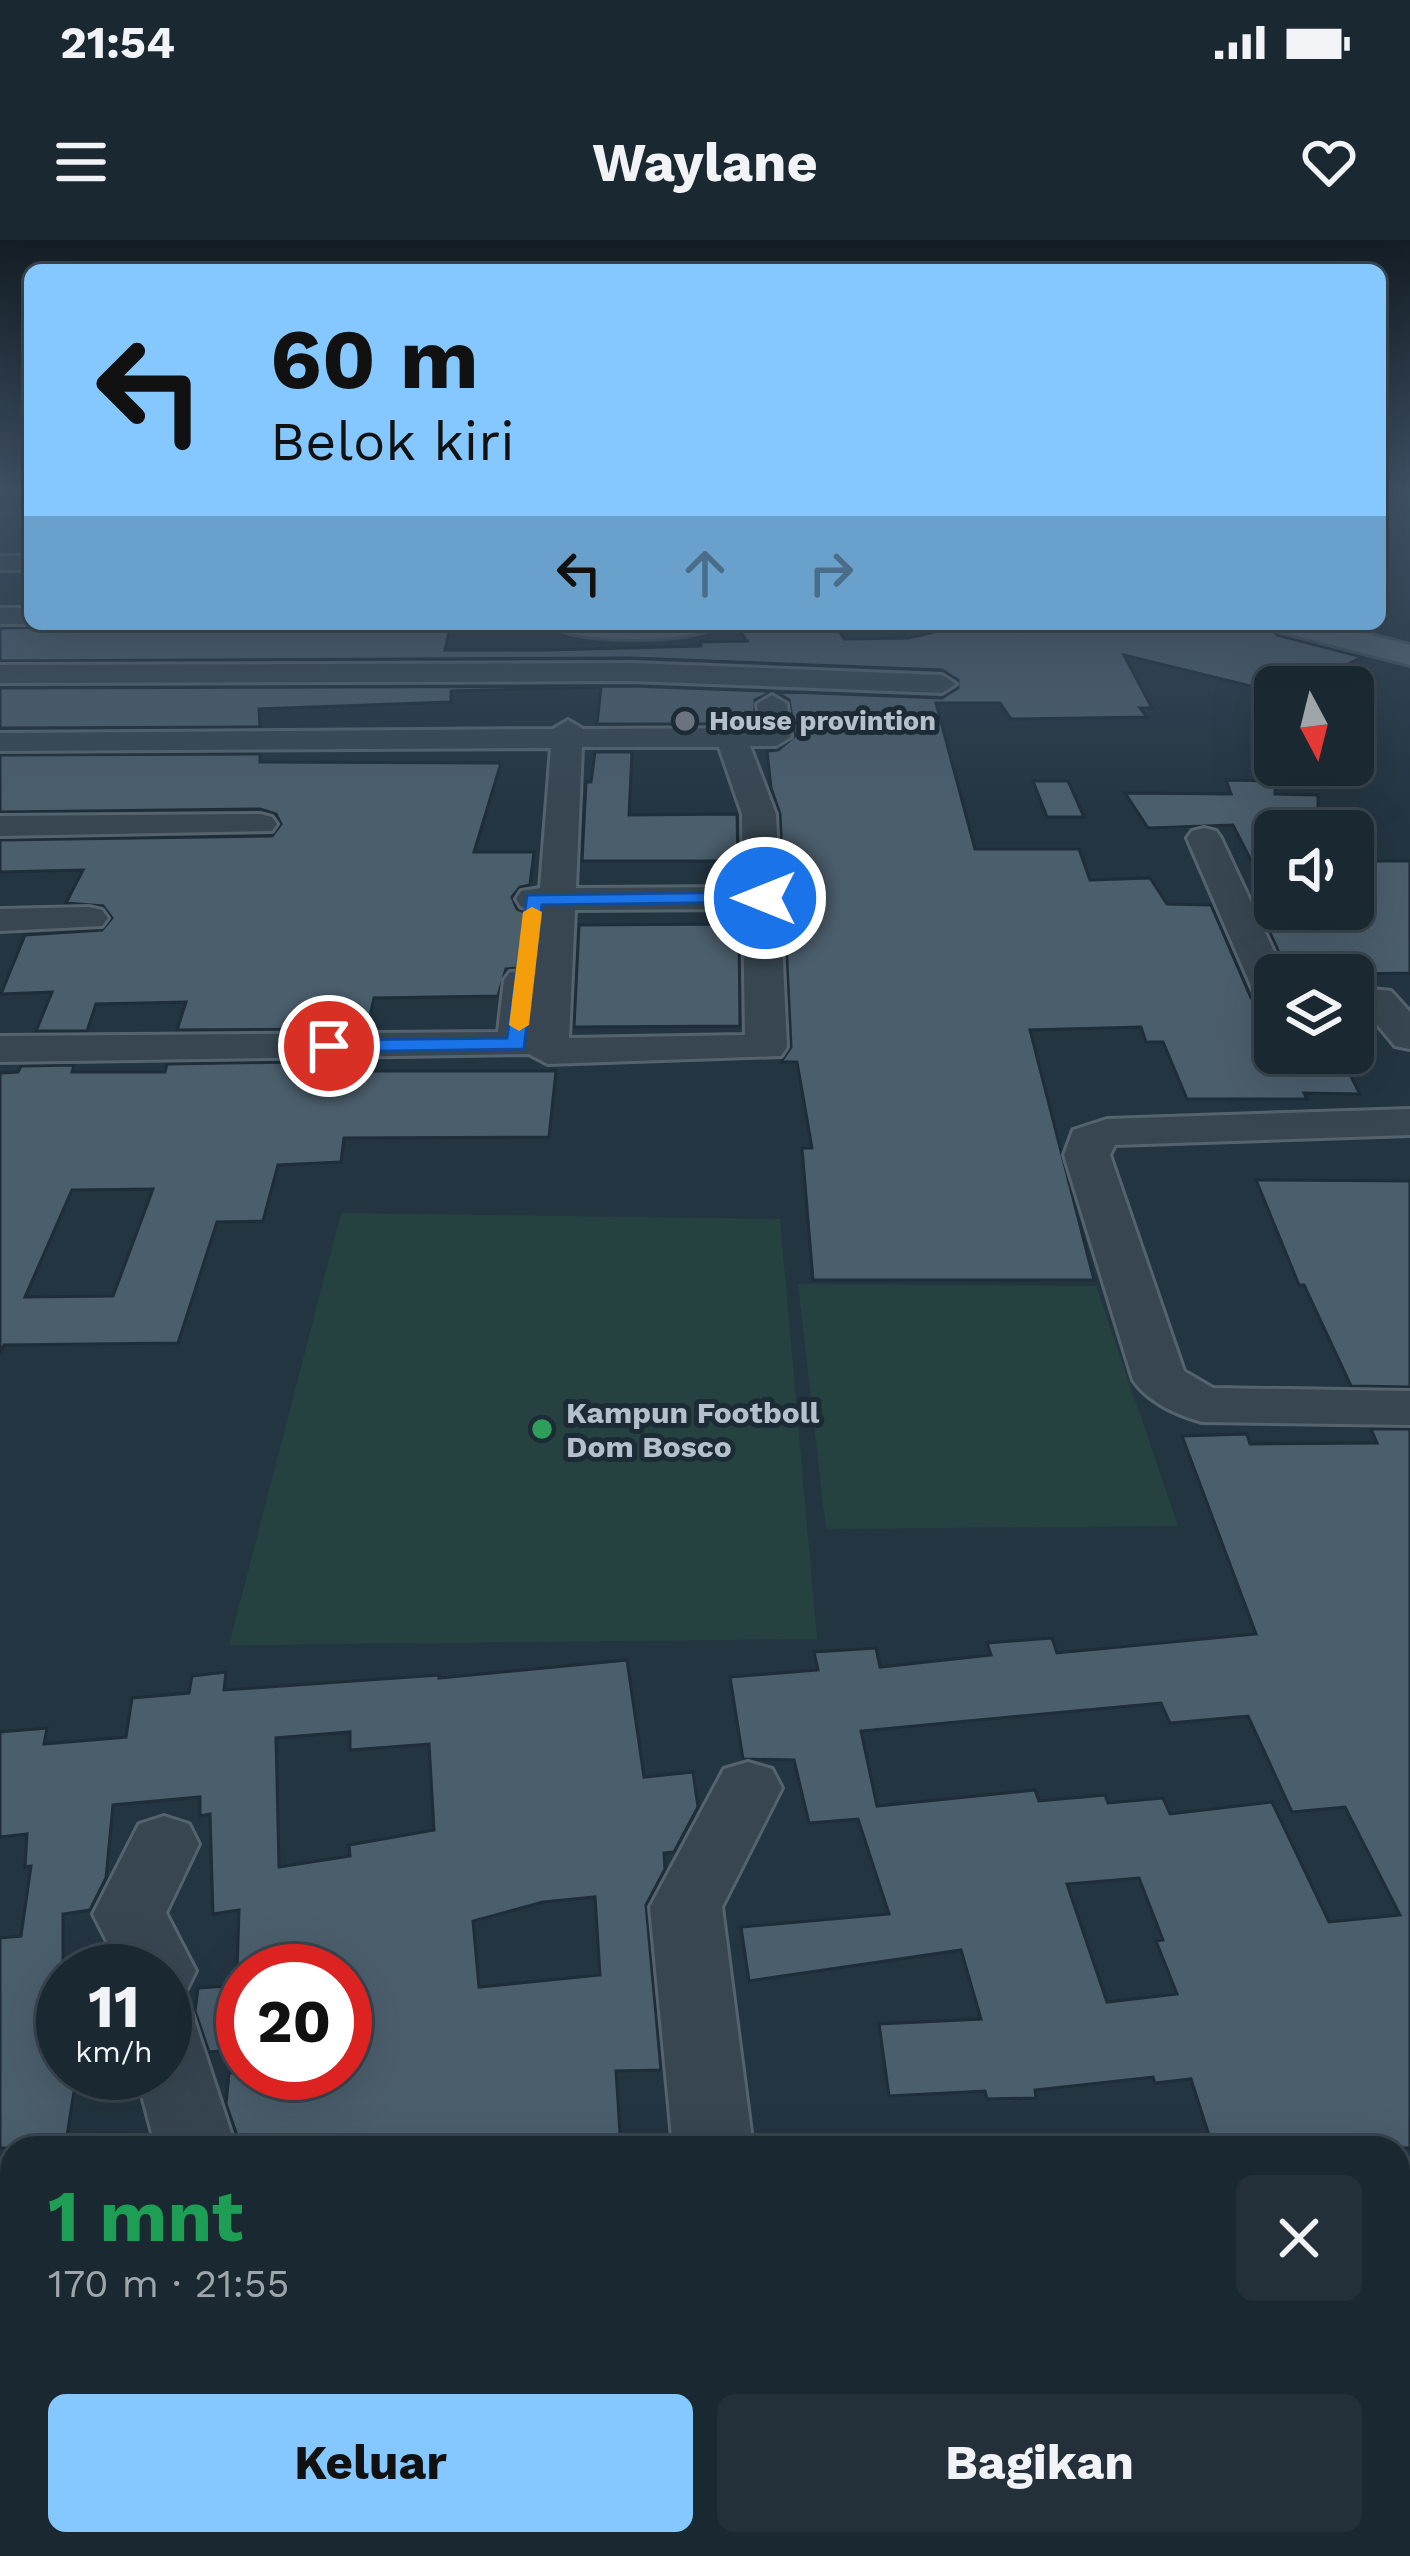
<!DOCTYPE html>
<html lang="id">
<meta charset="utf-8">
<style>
body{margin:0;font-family:"Work Sans",sans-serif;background:#233039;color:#f1f3f6;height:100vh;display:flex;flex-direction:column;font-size:45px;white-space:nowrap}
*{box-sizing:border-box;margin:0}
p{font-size:39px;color:#9fa6ab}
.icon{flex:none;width:66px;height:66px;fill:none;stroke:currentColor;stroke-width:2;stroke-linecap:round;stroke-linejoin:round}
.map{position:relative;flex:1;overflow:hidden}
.details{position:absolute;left:0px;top:1896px;width:1410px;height:420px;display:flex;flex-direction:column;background:#1a2831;border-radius:36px 36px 0 0;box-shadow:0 12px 48px #0002,0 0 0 3px #38444d}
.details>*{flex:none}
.hud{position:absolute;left:24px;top:24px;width:1362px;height:366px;border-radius:18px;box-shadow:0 12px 48px #0002,0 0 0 3px #38444d;background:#85c8ff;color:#111;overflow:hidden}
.needle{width:78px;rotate:173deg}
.buttons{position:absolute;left:1254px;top:426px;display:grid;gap:24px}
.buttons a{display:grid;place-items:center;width:120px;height:120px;border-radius:18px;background:#1a2831;box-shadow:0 12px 48px #0002,0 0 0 3px #38444d;font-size:60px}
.speed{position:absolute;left:36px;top:1704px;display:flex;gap:24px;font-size:60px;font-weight:700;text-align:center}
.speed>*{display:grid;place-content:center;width:156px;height:156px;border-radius:50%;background:#1a2831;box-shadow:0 12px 48px #0002,0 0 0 3px #38444d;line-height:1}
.speed small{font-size:30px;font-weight:400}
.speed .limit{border:18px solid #d22;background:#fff;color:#111}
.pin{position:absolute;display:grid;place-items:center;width:102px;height:102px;color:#fff;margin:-51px;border:6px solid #fff;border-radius:50%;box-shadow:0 3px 12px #0007}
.me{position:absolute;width:132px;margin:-66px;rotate:270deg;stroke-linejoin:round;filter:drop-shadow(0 0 9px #0008)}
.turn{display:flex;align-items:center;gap:42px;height:252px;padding:0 48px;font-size:54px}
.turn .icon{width:156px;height:156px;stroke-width:2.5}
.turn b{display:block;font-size:84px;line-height:102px}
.lanes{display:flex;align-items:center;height:114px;padding:0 48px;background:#0003;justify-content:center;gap:60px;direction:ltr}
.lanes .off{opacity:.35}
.round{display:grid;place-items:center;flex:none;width:126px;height:126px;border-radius:18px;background:#233039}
.summary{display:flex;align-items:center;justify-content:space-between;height:204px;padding:0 48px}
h1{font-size:72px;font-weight:700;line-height:90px;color:#1e9e55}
.button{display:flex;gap:24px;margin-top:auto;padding:24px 48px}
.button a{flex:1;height:138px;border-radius:18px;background:#85c8ff;color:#111;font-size:48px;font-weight:700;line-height:138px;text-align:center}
.button a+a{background:#233039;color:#f1f3f6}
.status{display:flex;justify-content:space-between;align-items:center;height:84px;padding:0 60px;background:#1a2831;direction:ltr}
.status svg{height:33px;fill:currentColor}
header{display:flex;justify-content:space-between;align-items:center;height:156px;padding:0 48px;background:#1a2831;font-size:54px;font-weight:700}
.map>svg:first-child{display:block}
</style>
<div class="status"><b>21:54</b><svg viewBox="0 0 49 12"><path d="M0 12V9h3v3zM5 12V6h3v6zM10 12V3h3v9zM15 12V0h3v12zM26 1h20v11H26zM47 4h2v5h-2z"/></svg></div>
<header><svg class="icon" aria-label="menu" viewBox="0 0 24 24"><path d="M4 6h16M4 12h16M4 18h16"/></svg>Waylane<svg class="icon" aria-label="heart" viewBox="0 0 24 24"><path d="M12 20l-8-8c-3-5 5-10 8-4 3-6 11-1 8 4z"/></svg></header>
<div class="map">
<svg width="1410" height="2316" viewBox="0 0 1410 2316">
<rect width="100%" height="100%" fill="#233541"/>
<path fill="#254241" d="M341 973 780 979 817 1399 229 1405Z
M798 1044 1096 1046 1178 1286 826 1289Z"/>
<path fill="#4b5e6c" stroke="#1e2d38" stroke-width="3" fill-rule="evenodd" d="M223 384 450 388 445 410H548L701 406 700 402 747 401 739 390 809 386 811 391 839 390 844 399 909 398 966 384H1270L1277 395 1362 417 1301 447H1275V452L1124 415 1152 468H1140L1147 477 1011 479 1000 463H936L975 609H1079L1090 640 1150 638 1167 664 1211 665 1251 758 1260 767 1275 771V813H1339L1360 854 1304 853 1307 859H1187L1163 802H1146L1141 787 1030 790 1094 1040H813L802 908H812L797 822H781L791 807 780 574 771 548 767 511 778 510 795 496 789 460 774 451 755 460V484H597L601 447 451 451V462L259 469 260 487 0 488V448L632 446 942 458 958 448V440L942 430 632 418 0 421V388Z
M595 512H632L629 575 737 574 738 621H582L586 542H591Z
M260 514V522L501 523 474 612H534L530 645 520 647 512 657 517 669 527 673 525 685H533L530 727 506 729 498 756 374 758 367 789 177 790 186 762 96 764 87 791H36L52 752 1 754 25 695 102 690 112 678 103 666 66 663 83 630 0 632V600L272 596 281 584 276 574 260 569 0 572V515Z
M1226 540 1275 541V554L1318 555V583L1275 584V669H1353V621H1410V733L1289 735 1258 666H1274L1233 585 1148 588 1125 553 1231 554Z
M1033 541H1068L1084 577H1047Z
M739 684 740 786 574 787 579 685Z
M360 821 358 831H556L549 897 344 898 341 922 278 925 263 981 217 982 178 1103 4 1105 0 1114V833L18 832 21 826 74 825 72 832H165L167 824ZM153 949 113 1056 25 1057 72 950Z
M1256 940 1410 941V1147L1351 1146 1304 1045H1299Z
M1371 1189H1410V1908H1213L1191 1839 1155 1843 1153 1837 1035 1850 1036 1858 987 1859 985 1851 889 1856 879 1784 981 1779 961 1710 749 1741 741 1687 889 1674 858 1579 809 1583 794 1520 743 1519 730 1437 818 1430 814 1412 876 1408 880 1427 991 1415 987 1403 1052 1398 1057 1413 1256 1394 1182 1196 1247 1194 1250 1204 1377 1203ZM1161 1463 1170 1483 1248 1476 1292 1572 1345 1567 1400 1675 1329 1682 1272 1562 1170 1574 1163 1558 1108 1563 1105 1555 1039 1561 1035 1550 877 1566 861 1491ZM1139 1638 1163 1700 1156 1701 1177 1754 1107 1762 1067 1644Z
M627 1420 644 1537 693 1532 698 1567 674 1612 664 1613 665 1629 646 1665 661 1830 616 1831 621 1908H276L277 1898 239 1901 226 1864 229 1833H345V1731H237L239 1670 213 1674 210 1574 200 1576V1557L113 1565 106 1638 90 1670 63 1674V1833H77L65 1908H0V1698L21 1696 31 1626 25 1627 27 1594 0 1597V1492L47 1488 44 1504 126 1497 132 1458 189 1453 192 1436 226 1432 224 1450 439 1435V1438ZM350 1492V1510L429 1504 434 1590 349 1605 350 1616 279 1627 276 1498ZM595 1657 600 1735 479 1747 473 1681 543 1662Z
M243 1745V1809L209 1812 195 1771 198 1748Z"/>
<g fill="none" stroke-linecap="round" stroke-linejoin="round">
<defs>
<path id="minor" d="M0 316H30V330H0Z
M0 368H30V384H0Z
M632 423 942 435 956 444 942 453 632 441 0 443V425Z
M772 455 787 464 791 497 776 506H750L776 574 787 807 781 816 548 824 529 814 0 822V796L498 792 504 740 510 732 534 731 538 670 521 667 516 659 521 651 540 648 551 508 0 511V493L553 489 568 480 583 489 760 488 757 464ZM582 507H719L742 574 743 647 576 648ZM743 669 745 795 569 798 575 670Z
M260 574 272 577 277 584 272 591 0 596V576Z
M1204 588 1216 591 1221 598 1285 735H1275V767L1261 763 1255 755 1187 598 1192 591Z
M89 667 102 670 108 678 102 686 0 691V669Z
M1353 747 1391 751 1410 772V809L1395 806 1366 771H1353Z
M1410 869V895L1115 905 1110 915 1184 1131 1213 1148 1410 1151V1185L1202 1182C1177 1175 1148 1162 1133 1140L1064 915 1073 890 1107 879Z
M748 1522 772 1529 782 1548 722 1667 753 1908H673L650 1667 724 1529Z
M164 1576 189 1584 199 1604 166 1673 196 1731 185 1753 165 1760V1731H122L93 1674 139 1584Z
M165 1764 192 1773 236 1908H156L136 1833H165Z
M12 2060V2147L0 2152V2064Z
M670 2304H764L763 2316H669Z"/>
<path id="major" d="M550 384H718C702 404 566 404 550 384Z
M1274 384H1329L1410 405V425L1278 391Z
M1410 2189V2301L1398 2306 1394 2304H1398V2192Z
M1071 2304H1258L1253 2316H1066Z"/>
</defs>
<use href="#minor" stroke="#55636e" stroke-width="6"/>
<use href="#major" stroke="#44525d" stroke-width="6"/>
<path stroke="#435e5c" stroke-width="3" stroke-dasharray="4.5 4.5" stroke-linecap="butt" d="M0 272 30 270"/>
<use href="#minor" fill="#374651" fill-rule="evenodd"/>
<use href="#major" fill="#556571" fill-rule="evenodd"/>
</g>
<linearGradient id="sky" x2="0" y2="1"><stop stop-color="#131d24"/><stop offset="0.44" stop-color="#3f5165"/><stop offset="1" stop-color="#3f5165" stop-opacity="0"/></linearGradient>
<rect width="1410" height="574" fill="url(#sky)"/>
<path fill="#1a73e8" stroke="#114b97" stroke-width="3" d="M765 652 774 658 771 662 542 665 524 809 329 812 318 806 329 800 507 798 527 655Z"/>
<path fill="#f59e0b" d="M532 667 542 672 529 785 519 791 509 785 523 672Z"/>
<circle fill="#6b7280" stroke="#1c2b36" stroke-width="4.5" cx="685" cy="481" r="12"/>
<circle fill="#2e9e5b" stroke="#1c2b36" stroke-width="4.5" cx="542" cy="1189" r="12"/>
<g text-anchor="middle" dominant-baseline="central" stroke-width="10" stroke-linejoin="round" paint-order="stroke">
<g font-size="27" font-weight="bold" fill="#b4c0cb" stroke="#1c2b36" text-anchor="start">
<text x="709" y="481">House provintion</text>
</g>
<g font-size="30" font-weight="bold" fill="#b4c0cb" stroke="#1c2b36" text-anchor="start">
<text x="566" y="1172">Kampun Footboll<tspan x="566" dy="34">Dom Bosco</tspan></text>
</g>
</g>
</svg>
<div class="buttons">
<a><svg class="needle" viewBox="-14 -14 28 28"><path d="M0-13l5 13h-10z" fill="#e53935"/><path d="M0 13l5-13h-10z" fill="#9fa6ab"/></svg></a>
<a><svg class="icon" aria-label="sound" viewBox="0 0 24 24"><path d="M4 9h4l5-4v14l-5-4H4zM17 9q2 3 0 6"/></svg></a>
<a><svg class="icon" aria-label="layers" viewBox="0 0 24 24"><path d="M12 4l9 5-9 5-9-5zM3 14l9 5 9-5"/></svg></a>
</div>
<div class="speed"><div>11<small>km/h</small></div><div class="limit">20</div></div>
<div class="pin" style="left:329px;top:806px;background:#d93025"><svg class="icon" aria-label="arrive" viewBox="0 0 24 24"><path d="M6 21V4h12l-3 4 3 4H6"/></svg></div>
<svg class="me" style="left:765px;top:658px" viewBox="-20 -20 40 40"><circle r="17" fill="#1a73e8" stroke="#fff" stroke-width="3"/><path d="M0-11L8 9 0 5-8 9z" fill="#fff"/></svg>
<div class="hud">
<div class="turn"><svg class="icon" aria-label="left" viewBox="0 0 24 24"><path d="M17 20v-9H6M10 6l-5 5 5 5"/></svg><div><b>60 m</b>Belok kiri</div></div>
<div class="lanes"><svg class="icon" aria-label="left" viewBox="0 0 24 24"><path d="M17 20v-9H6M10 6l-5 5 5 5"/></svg><svg class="icon off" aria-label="ahead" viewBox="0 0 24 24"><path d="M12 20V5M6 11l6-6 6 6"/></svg><svg class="icon off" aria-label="right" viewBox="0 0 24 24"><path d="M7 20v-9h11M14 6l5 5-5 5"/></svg></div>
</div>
<section class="details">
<div class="summary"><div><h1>1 mnt</h1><p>170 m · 21:55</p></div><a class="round"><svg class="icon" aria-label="close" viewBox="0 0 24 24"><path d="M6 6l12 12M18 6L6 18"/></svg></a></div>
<div class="button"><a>Keluar</a><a>Bagikan</a></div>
</section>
</div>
